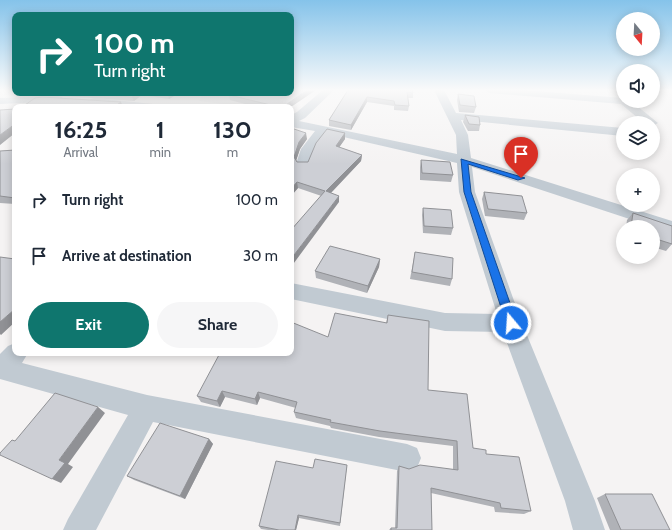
<!DOCTYPE html>
<meta charset="utf-8">
<style>
body{margin:0;font-family:Cabin,sans-serif;background:#f6f6f7;color:#1f2937;height:100vh;display:flex;flex-direction:column;font-size:15px;white-space:nowrap}
*{box-sizing:border-box;margin:0}
p{font-size:13px;color:#747a83}
.icon{flex:none;width:22px;height:22px;fill:none;stroke:currentColor;stroke-width:2;stroke-linecap:round;stroke-linejoin:round}
.map{position:relative;flex:1;overflow:hidden}
.details{position:absolute;left:12px;top:104px;width:282px;height:252px;display:flex;flex-direction:column;background:#fff;border-radius:8px;box-shadow:0 2px 10px #0003}
.details>*{flex:none}
.guide{position:absolute;left:12px;top:12px;width:282px;height:84px;border-radius:8px;box-shadow:0 2px 10px #0003;background:#0f766e;color:#fff;overflow:hidden}
.needle{width:26px;rotate:162deg}
.controls{position:absolute;left:616px;top:12px;display:grid;gap:8px}
.controls a{display:grid;place-items:center;width:44px;height:44px;border-radius:50%;background:#fff;box-shadow:0 2px 10px #0003;font-size:20px}
.pin{position:absolute;display:grid;place-items:center;width:34px;height:34px;color:#fff;margin:-41px -17px;border-radius:50% 50% 50% 0;rotate:-45deg;box-shadow:0 0 4px #0007}
.pin .icon{rotate:45deg}
.me{position:absolute;width:44px;margin:-22px;rotate:342deg;stroke-linejoin:round;filter:drop-shadow(0 0 3px #0008)}
.turn{display:flex;align-items:center;gap:14px;height:84px;padding:0 16px;font-size:18px}
.turn .icon{width:52px;height:52px;stroke-width:2.5}
.turn b{display:block;font-size:28px;line-height:34px}
.eta{display:flex;justify-content:space-evenly;align-items:center;height:68px;text-align:center}
.eta b{font-size:24px;font-weight:700;line-height:28px}
.primary-button{display:flex;gap:8px;margin-top:auto;padding:8px 16px}
.primary-button a{flex:1;height:46px;border-radius:24px;background:#0f766e;color:#fff;font-size:16px;font-weight:700;line-height:46px;text-align:center}
.primary-button a+a{background:#f6f6f7;color:#1f2937}
ul{padding:0;list-style:none}
li{display:flex;align-items:center;gap:12px;height:56px;padding:0 16px}
li div{flex:1}
li b{display:block;font-size:15px}
li em{font-style:normal}
.map>svg:first-child{display:block}
</style>
<div class="map">
<svg width="672" height="530" viewBox="0 0 672 530">
<rect width="100%" height="100%" fill="#f5f3f3"/>
<path fill="#e6e4e5" d="M203 93H287L268 107H248L199 101Z"/>
<g fill="none" stroke-linecap="round" stroke-linejoin="round">
<path fill="#c1cad2" fill-rule="evenodd" d="M323 90H334L305 118 299 121 457 154 456 135 434 90H444L456 113 623 128V136L461 120 468 135 471 158 672 221V233L472 167 475 192 522 323 595 501 605 530H573L565 501 503 332 445 331 291 299V283L445 313 497 314 459 192 457 163 326 133 315 149 308 167H298L296 164 301 149 315 131 291 127V115L297 112Z
M484 90H523L623 98V101H631L658 123 653 126V123H644L621 104 489 93Z
M58 96 62 97 64 99 62 101 0 104V98Z
M95 98 153 104 159 107H120L91 103 89 101 91 99Z
M15 343V353H28L22 363 147 395 407 444 417 448 421 458 417 468 407 472 153 422 96 530H63L68 519 128 415 0 379V354L8 346Z"/>
</g>
<path fill="#b0b2b7" d="M348 90 413 93V98H408L409 106 408 111 394 110V106L367 102 351 130 329 126V120Z
M50 93H179L169 99 142 95 134 101 51 95Z
M458 94 476 107 474 113 459 112 457 100Z
M229 95 291 107H256L230 100Z
M465 115 480 125 479 131H468L463 122Z
M291 128 307 139 300 149 296 160 297 162H308L345 133V139L339 147 362 155 361 161 331 193 339 202 298 188 291 196Z
M15 150V204L0 203V151Z
M421 160 453 175 451 182 420 180V167Z
M484 192 527 213 524 220 485 216 482 199Z
M423 208 453 228 451 235 423 233 422 215Z
M633 213 672 226V244L666 251 653 247V227H626L627 220Z
M415 252 452 279 450 286 410 279Z
M380 259 379 267 367 293 316 278 315 271Z
M388 315 428 390 473 448 486 454 531 511 524 514 495 512 494 507 431 493 432 530H389L391 528H395L397 471 399 466 409 469H453V446L379 437 331 428 330 426 296 418 294 412 296 408 260 398 257 405 225 397 220 407 201 402 197 396 291 353 328 337 386 323Z
M209 439 213 444 185 499 134 480 127 476Z
M347 465 340 526 299 518 296 530H268L261 529 259 526 313 468Z
M605 494 670 530H610L597 498Z"/>
<path fill="#909195" d="M307 90H316L291 107H283Z
M137 93H142V95L134 101 132 97Z
M171 93H179L169 99 168 95Z
M367 97V102L351 130V125Z
M121 102 123 107H114Z
M15 124V133L0 145V135Z
M306 133 307 139 300 149 295 164 294 157 299 142Z
M345 133V139L336 152V146Z
M362 155 361 161 326 198V191Z
M297 182 298 188 291 196V189Z
M339 196V202L291 267V259Z
M380 259 379 267 367 293 368 286Z
M15 309V322L1 335 0 334V322Z
M222 391 225 397 220 407 217 401Z
M258 392 260 398 257 405 255 399Z
M98 407 105 413 68 464 73 467 61 483 52 479 59 460Z
M209 439 213 444 185 499 180 496Z
M298 515 299 518 296 530H295Z"/>
<path fill="#cdcfd5" stroke="#909195" d="M291 90H307L283 107H279L229 95 231 93H291Z
M348 90H412L413 93 407 92 409 106 395 105 394 101 367 97 351 125 329 120Z
M80 93H137L132 97Z
M157 93H171L168 95Z
M458 94 474 96 476 107 460 105Z
M42 97 121 102 114 107H22L35 98Z
M15 109V124L0 135V110Z
M465 115 479 117 480 125 469 124Z
M291 128 306 133 299 142 294 157 297 162H308L316 143 327 129 345 133 336 146 362 155 326 191 339 196 291 259V230L325 191 297 182 291 189Z
M15 150V198L0 196V151Z
M421 160 450 162 453 175 422 173Z
M484 192 522 196 527 213 488 209Z
M423 208 451 210 453 228 424 226Z
M633 213 672 226V244L653 238V227H631Z
M330 246 380 259 368 286 315 271Z
M415 252 453 258 452 279 412 272Z
M0 257 15 259V309L0 322Z
M335 313 387 323 388 315 429 321 428 390 467 394 473 448 486 450V454L519 457 531 511 501 508 500 503 431 488 432 530H391V528H397L399 466 409 469 420 465 458 470 457 441 380 431 330 422 331 420 294 412 297 402 258 392 255 399 222 391 217 401 197 396 220 353H291V322L328 337Z
M55 393 98 407 59 460 65 463 52 479 0 455V453L12 440 15 441Z
M160 423 209 439 180 496 127 476Z
M315 459 347 465 340 523 298 515 295 530H279L259 526 276 461 313 468Z
M605 494H652L670 530H621Z"/>
<linearGradient id="sky" x2="0" y2="1"><stop stop-color="#85c3ea"/><stop offset="0.55" stop-color="#fafafa"/><stop offset="1" stop-color="#fafafa" stop-opacity="0"/></linearGradient>
<rect width="672" height="164" fill="url(#sky)"/>
<path fill="#1a73e8" stroke="#114b97" d="M461 159 525 178 518 180 468 164 471 192 517 323 511 328 506 323 464 192Z"/>
</svg>
<div class="controls">
<a><svg class="needle" viewBox="-14 -14 28 28"><path d="M0-13l5 13h-10z" fill="#e53935"/><path d="M0 13l5-13h-10z" fill="#747a83"/></svg></a>
<a><svg class="icon" aria-label="sound" viewBox="0 0 24 24"><path d="M4 9h4l5-4v14l-5-4H4zM17 9q2 3 0 6"/></svg></a>
<a><svg class="icon" aria-label="layers" viewBox="0 0 24 24"><path d="M12 4l9 5-9 5-9-5zM3 14l9 5 9-5"/></svg></a>
<a>+</a>
<a>−</a>
</div>
<div class="pin" style="left:521px;top:178px;background:#d93025"><svg class="icon" aria-label="arrive" viewBox="0 0 24 24"><path d="M6 21V4h12l-3 4 3 4H6"/></svg></div>
<svg class="me" style="left:511px;top:323px" viewBox="-20 -20 40 40"><circle r="17" fill="#1a73e8" stroke="#fff" stroke-width="3"/><path d="M0-11L8 9 0 5-8 9z" fill="#fff"/></svg>
<div class="guide">
<div class="turn"><svg class="icon" aria-label="right" viewBox="0 0 24 24"><path d="M7 20v-9h11M14 6l5 5-5 5"/></svg><div><b>100 m</b>Turn right</div></div>
</div>
<section class="details">
<div class="eta">
<div><b>16:25</b><p>Arrival</p></div>
<div><b>1</b><p>min</p></div>
<div><b>130</b><p>m</p></div>
</div>
<ul>
<li><svg class="icon" aria-label="right" viewBox="0 0 24 24"><path d="M7 20v-9h11M14 6l5 5-5 5"/></svg><div><b>Turn right</b></div><em>100 m</em></li>
<li><svg class="icon" aria-label="arrive" viewBox="0 0 24 24"><path d="M6 21V4h12l-3 4 3 4H6"/></svg><div><b>Arrive at destination</b></div><em>30 m</em></li>
</ul>
<div class="primary-button"><a>Exit</a><a>Share</a></div>
</section>
</div>
